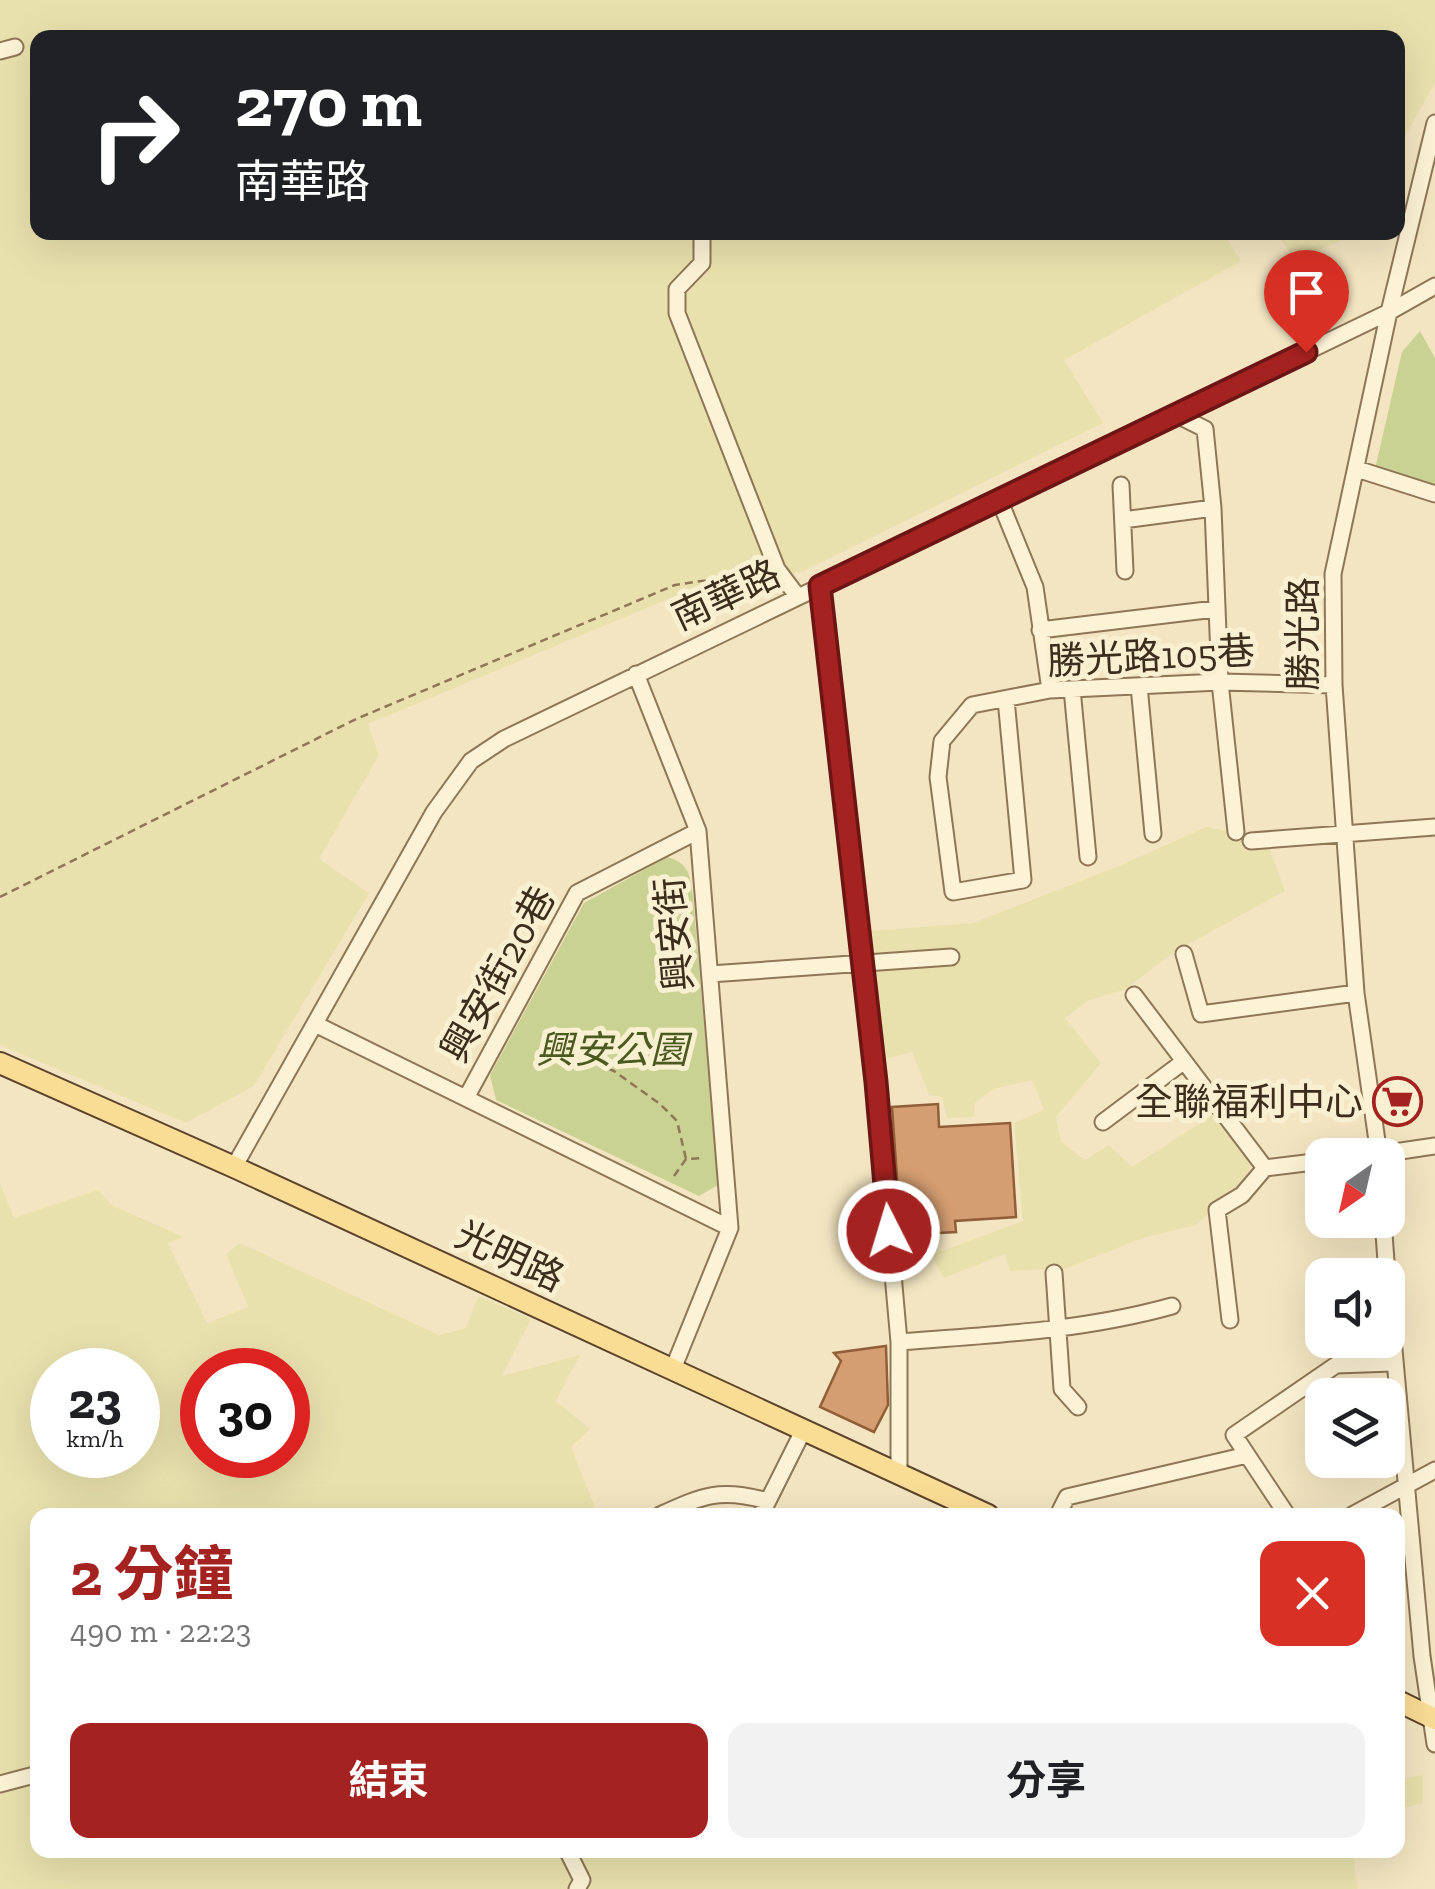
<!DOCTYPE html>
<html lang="zh-TW">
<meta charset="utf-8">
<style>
body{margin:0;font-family:"Zilla Slab","Noto Sans TC",serif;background:#f2f2f2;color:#202124;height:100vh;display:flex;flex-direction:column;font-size:38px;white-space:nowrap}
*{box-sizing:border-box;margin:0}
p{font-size:32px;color:#757577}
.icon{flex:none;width:55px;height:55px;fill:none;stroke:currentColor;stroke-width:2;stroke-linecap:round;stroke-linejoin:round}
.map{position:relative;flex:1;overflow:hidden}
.sheet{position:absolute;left:30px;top:1508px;width:1375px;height:350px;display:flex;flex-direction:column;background:#fff;border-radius:20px;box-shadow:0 10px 40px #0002}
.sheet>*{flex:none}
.hud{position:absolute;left:30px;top:30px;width:1375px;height:210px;border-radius:20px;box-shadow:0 10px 40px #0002;background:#202124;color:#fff;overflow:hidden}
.needle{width:65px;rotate:214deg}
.tools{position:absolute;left:1305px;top:1138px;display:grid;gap:20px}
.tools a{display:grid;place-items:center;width:100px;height:100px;border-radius:20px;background:#fff;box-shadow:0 10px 40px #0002;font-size:50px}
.speed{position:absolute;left:30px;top:1348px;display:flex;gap:20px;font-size:50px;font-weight:700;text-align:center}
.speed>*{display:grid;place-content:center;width:130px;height:130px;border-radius:50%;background:#fff;box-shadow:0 10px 40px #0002;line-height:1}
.speed small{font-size:25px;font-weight:400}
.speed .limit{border:15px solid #d22;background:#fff;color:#111}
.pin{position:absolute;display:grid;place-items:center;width:85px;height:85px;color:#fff;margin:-102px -42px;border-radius:50% 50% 50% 0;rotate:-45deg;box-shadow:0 0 10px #0007}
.pin .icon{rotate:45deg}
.me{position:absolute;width:110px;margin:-55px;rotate:355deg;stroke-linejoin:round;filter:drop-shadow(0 0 8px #0008)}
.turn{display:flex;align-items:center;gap:35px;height:210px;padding:0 40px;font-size:45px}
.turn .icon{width:130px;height:130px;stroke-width:2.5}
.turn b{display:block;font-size:70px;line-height:85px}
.round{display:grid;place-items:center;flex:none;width:105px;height:105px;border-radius:20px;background:#f2f2f2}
.overview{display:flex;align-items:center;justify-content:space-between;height:170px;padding:0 40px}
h1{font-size:60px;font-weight:700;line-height:75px;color:#a4221f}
.cta{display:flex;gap:20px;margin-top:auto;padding:20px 40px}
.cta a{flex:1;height:115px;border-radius:20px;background:#a4221f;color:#fff;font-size:40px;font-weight:700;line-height:115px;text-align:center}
.cta a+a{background:#f2f2f2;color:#202124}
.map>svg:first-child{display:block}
</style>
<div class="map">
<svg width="1435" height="1889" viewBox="0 0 1435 1889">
<rect width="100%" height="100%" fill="#f3e5c1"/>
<path fill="#e9e1ad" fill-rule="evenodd" d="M0 0H1435V83L1398 148V38H38V232H1223L1241 261 1064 360 1103 423 804 571 678 595 368 724 379 755 319 859 369 893 254 1086 186 1123 0 1045Z
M1276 233H1337L1340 241 1296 261Z
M1206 827 1266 839 1285 891 1174 952 1124 990 1087 1001 1065 1018 1101 1063 1056 1117 1061 1142 1085 1160 1109 1145 1132 1167 1225 1107 1255 1146 1245 1182 1196 1225 1143 1238 1067 1268 1010 1271 1005 1254 944 1278 931 1255 1023 1221 1014 1123 1044 1110 1032 1080 993 1089 975 1103 974 1117 947 1118 942 1097 929 1095 912 1052 880 1060 871 931 973 923 1119 866Z
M0 1184 14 1218 98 1190 113 1206 184 1237 168 1243 207 1323 248 1307 226 1254 240 1243 439 1335 466 1328 478 1296 531 1319 502 1376 580 1355 556 1401 590 1429 571 1447 598 1515H38V1850H1353L1357 1889H0ZM52 1370H138V1455H52ZM202 1370H288V1455H202Z
M1423 1775V1803L1398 1809V1779Z"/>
<path fill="#c9d293" d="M1420 331 1435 358V490L1375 469 1402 352Z
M667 857C689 863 690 875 693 896L718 1185 699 1196 496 1100 490 1075 584 903Z"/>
<path fill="#d59e72" stroke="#905e39" stroke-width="2.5" d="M938 1104 939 1127 1010 1123 1016 1217 955 1221 956 1232 901 1235 892 1107Z
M886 1346 888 1405 874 1432 820 1407 841 1361 834 1353Z"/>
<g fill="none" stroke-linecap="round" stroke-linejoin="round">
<defs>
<path id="minor" d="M0 51 15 47
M702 232V263L677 289V313L777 569 798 597
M1175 414 1205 429 1213 508 1220 682 1236 832
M1357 469 1435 494
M1121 485 1125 571
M999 499 1035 587 1050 690
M1123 520 1213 508
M820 586 876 1082 899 1342V1474
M1040 630 1215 609
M636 674 698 831 730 1228 673 1369
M1139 686 1153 834
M1072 689 1088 857
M1006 699 1023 880 953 892 938 777 942 741 972 705 1050 690 1220 682 1334 685
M1251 841 1435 827
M1184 954 1201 1014 1356 993
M710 974 951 957
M1134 995 1265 1168 1322 1161
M315 1024 730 1228
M466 1098 577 893 698 831
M1103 1122 1183 1062
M1374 1155 1435 1146
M1379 1155 1356 993 1334 685 1333 574 1389 312 1435 123
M234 1167 434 812 471 761 504 739 1389 312 1435 286
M1383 1220 1387 1275
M1054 1273 1062 1389 1078 1407
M1388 1284 1422 1656 1435 1744
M1230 1320 1217 1210 1242 1195 1265 1168
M899 1342C991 1335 1082 1331 1172 1306
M660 1515C704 1495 720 1488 768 1501
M761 1515 804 1429
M1058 1515 1067 1497 1247 1455
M1287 1515 1234 1435 1336 1365 1393 1363
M1352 1515 1435 1470
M0 1784 38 1774
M567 1850 582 1880 577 1889"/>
<path id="major" d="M0 1063 234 1167 988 1515
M1398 1701 1435 1719"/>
</defs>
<use href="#minor" stroke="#8e7656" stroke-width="19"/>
<use href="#major" stroke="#5c432b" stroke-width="24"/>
<path stroke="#8e7656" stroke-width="2.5" stroke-dasharray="8 5" stroke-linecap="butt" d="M0 897 356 719 675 585 761 572
M634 1056 648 1033
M571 1061H588L614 1071 660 1104 677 1121 686 1159
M674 1176 686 1159 703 1158"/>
<use href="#minor" stroke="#fcf2d5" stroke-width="15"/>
<use href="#major" stroke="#fadd95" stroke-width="20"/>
</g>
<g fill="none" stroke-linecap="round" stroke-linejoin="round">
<defs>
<path id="route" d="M889 1231 876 1082 820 586 1306 352"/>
</defs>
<use href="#route" stroke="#6b1614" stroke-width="25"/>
<use href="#route" stroke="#a4221f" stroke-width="18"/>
</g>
<defs>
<symbol id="supermarket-ring" viewBox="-11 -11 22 22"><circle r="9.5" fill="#f9efd1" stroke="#a4221f" stroke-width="1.5"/><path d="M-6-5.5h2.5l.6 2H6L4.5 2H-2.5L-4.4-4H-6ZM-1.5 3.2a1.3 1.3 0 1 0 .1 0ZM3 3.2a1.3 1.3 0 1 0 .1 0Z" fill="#a4221f"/></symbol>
</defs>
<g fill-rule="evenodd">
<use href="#supermarket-ring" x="1370" y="1074" width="55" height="55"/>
</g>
<g text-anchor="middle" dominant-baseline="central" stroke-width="10" stroke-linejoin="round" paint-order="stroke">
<g font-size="38" fill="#3c2d1c" stroke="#f9efd1">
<text transform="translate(726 595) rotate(-25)">南華路</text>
<text transform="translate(1303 634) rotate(-90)">勝光路</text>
<text transform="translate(1151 656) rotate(-3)">勝光路105巷</text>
<text transform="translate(674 934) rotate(-95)">興安街</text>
<text transform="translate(498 974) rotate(-61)">興安街20巷</text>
<text transform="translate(510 1256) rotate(25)">光明路</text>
</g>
<g font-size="38" font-style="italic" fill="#4b5b20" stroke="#f9efd1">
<text x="612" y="1050">興安公園</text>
</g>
<g font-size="38" fill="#3c2d1c" stroke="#f9efd1" text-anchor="end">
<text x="1363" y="1102">全聯福利中心</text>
</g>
</g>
</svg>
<div class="tools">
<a><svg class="needle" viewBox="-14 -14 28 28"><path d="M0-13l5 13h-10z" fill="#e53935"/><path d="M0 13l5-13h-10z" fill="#757577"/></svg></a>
<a><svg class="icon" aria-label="sound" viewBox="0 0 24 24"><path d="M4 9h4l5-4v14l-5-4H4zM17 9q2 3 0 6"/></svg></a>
<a><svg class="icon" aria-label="layers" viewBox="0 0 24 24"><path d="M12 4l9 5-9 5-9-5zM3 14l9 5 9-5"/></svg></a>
</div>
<div class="speed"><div>23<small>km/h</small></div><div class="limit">30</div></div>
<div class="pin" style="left:1306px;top:352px;background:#d93025"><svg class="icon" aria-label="arrive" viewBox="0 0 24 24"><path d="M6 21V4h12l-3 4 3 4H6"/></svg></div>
<svg class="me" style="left:889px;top:1231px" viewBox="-20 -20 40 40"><circle r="17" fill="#a4221f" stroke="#fff" stroke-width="3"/><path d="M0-11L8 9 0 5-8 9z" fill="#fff"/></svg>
<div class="hud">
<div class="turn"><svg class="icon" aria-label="right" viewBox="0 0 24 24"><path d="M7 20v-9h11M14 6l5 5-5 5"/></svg><div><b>270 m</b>南華路</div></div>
</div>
<section class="sheet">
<div class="overview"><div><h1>2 分鐘</h1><p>490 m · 22:23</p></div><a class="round" style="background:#d93025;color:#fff"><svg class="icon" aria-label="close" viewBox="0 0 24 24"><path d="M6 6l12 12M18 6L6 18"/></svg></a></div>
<div class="cta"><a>結束</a><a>分享</a></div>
</section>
</div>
